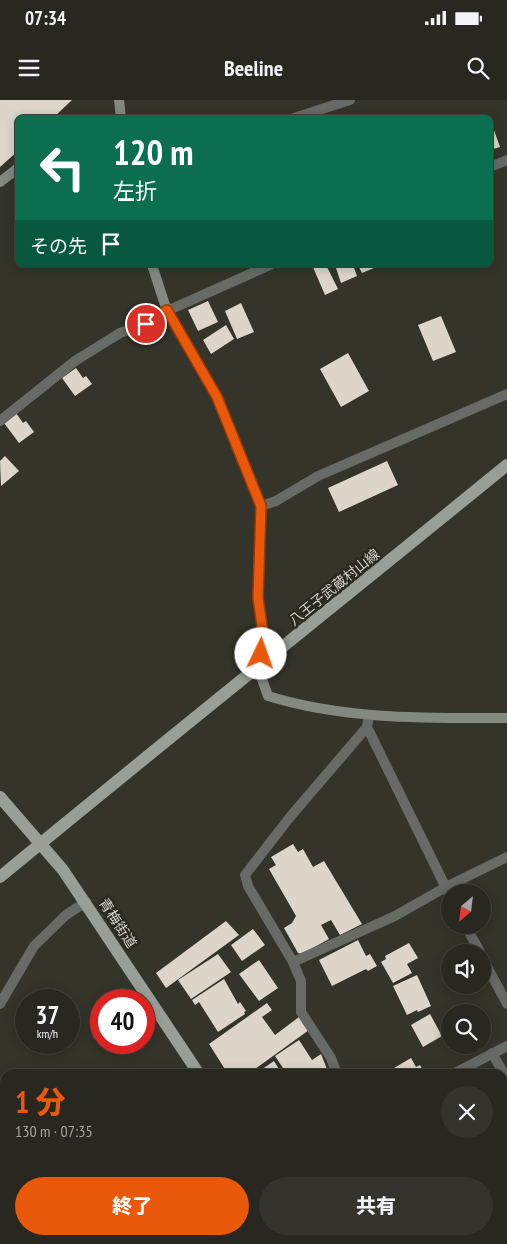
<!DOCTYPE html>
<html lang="ja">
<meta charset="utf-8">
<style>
body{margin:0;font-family:"PT Sans Narrow","Noto Sans JP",sans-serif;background:#34332d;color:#f1f3f6;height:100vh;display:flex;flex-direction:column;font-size:19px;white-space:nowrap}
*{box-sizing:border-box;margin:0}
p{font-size:16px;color:#a5a5a5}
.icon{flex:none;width:28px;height:28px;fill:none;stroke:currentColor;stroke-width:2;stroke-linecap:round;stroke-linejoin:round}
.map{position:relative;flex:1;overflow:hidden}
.details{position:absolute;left:0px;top:969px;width:508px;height:176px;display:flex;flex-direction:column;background:#282720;border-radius:15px 15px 0 0;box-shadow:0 2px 12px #0003,0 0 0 1px #44443e}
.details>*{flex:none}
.hud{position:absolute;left:15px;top:15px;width:478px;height:152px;border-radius:8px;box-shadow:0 2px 12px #0003,0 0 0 1px #44443e;background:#0b6e4f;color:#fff;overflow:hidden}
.needle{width:32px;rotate:208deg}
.controls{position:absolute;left:441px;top:784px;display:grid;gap:10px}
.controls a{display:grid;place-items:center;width:50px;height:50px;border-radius:50%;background:#282720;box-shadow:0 2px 12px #0003,0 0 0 1px #44443e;font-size:25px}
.speed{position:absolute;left:15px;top:889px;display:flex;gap:10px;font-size:25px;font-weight:700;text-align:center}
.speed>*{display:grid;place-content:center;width:65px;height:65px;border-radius:50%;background:#282720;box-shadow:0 2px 12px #0003,0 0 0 1px #44443e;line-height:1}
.speed small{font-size:12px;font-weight:400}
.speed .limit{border:8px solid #d22;background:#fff;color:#111}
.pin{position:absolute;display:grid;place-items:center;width:42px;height:42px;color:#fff;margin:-21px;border:2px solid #fff;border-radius:50%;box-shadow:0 1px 5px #0007}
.me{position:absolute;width:55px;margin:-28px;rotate:3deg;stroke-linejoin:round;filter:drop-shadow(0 0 4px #0008)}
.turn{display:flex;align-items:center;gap:18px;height:105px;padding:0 15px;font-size:22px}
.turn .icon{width:65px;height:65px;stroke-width:2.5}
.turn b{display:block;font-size:35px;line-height:42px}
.then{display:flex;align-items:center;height:48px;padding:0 15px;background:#0003;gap:10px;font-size:19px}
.round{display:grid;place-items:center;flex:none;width:52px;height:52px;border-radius:26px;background:#34332d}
.head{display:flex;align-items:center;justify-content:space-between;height:85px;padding:0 15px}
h1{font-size:30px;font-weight:800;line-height:38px;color:#ea580c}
.action{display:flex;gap:10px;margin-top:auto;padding:10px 15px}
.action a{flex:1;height:58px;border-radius:30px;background:#ea580c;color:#fff;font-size:20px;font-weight:800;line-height:58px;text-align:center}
.action a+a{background:#34332d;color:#f1f3f6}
.status{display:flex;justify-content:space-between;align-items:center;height:35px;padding:0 25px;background:#282720;direction:ltr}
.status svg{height:14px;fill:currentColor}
header{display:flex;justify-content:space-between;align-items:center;height:65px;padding:0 15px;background:#282720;font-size:22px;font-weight:800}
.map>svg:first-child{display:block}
</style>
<div class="status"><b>07:34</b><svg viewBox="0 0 49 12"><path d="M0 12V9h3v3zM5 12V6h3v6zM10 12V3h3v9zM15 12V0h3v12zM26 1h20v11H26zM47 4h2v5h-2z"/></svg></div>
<header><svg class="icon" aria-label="menu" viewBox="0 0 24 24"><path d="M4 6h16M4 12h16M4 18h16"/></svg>Beeline<svg class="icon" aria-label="search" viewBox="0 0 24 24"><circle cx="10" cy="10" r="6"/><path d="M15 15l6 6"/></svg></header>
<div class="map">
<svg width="507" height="1144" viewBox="0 0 507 1144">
<rect width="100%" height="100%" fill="#35342a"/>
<path fill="#ddd4ca" d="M0 0H72L53 18H18V51L0 67Z
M490 19 500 47 490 50Z
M312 165H326L338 189 325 195Z
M335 165H353L357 176 341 183Z
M358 165H381L362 173Z
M208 201 218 222 198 231 188 210Z
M241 203 254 232 237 239 225 211Z
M441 216 456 252 433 261 418 225Z
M226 225 234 239 211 254 203 240Z
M348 253 369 291 341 307 320 269Z
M76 268 83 278 86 276 92 284 75 296 62 278Z
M16 313 23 323 26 321 34 332 19 343 4 323Z
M5 356 19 371 1 386 0 361Z
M387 361 398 385 339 412 328 388Z
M293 744 298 752 303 749 313 767 324 761 362 824 340 835 331 820 321 825 329 839 302 854 298 853 284 828 292 823 296 816 269 769 276 765 271 757Z
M226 821 239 835 166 888 156 873Z
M253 829 265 845 242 861 231 845Z
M358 840 366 856 370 854 377 866 368 871 366 869 332 886 319 860Z
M409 843 418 858 407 864 412 873 393 883 381 862 386 859 385 856Z
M218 854 231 872 191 899 178 880Z
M259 860 278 888 259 901 239 874Z
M417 875 431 906 418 912 417 910 407 915 393 886Z
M224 879 238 904 240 902 246 911 244 912 245 914 218 932 199 902 195 905 192 900Z
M267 903 272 910 262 917 275 935 299 917 309 930 248 974H228L209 944Z
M430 914 442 936 423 947 411 925Z
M299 940 312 960 321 954 329 974H287L275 956Z
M411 958 416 967 420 965 425 974H397L394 968Z
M274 961 282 974H255Z
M507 1054V1080L502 1072V1056Z
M502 1123 507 1132V1144H484L482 1140H502Z
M209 1140H234L236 1143 211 1144Z
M248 1140H279L281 1143 250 1144Z
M355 1140H371L373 1144H353L352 1142Z
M378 1140H418L420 1144H380Z"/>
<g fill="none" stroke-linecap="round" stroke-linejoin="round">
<path stroke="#676a65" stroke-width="10" d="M490 67 507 60
M0 321 75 261 120 233 146 224 167 211 270 165
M261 406 276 401 318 376 507 294
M293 862 395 816 446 787 507 757
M492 953 507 979
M0 1047 5 1053
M475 1140 478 1144
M0 1144 5 1140
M140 1144 147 1140
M324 1144 329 1140"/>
<path stroke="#676a65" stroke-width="10" d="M294 18 350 0
M369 616 367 627 450 796
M465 825 480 852
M482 857 507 904
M0 904 34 846 66 815 86 802
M337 974 331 958 301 912V881L293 862 248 786 245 775 290 717 367 627
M453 974 507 946"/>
<path stroke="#838881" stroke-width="10" d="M119 0 121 18
M0 82 18 68
M152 165 167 211 217 297 261 406 258 497 264 540 258 568 268 596C346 620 427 618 507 618"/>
<path stroke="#999f96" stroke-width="12" d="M0 697 63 770 199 974
M0 777C168 638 338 503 507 365
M304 1140 307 1144"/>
</g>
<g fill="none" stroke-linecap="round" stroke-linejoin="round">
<defs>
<path id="route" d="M146 224 167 210 217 297 261 406 258 498 264 540 261 554"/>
</defs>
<use href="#route" stroke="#983908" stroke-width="12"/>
<use href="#route" stroke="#ea580c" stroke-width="9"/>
</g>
<g text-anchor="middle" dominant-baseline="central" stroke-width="5" stroke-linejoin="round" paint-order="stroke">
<g font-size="14" fill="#d3d3cd" stroke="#2b2a20">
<text transform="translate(334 487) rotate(-39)">八王子武蔵村山線</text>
<text transform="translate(118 823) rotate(57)">青梅街道</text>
</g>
</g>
</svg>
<div class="controls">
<a><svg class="needle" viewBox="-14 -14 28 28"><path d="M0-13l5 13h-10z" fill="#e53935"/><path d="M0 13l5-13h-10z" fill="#a5a5a5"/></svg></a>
<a><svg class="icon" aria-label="sound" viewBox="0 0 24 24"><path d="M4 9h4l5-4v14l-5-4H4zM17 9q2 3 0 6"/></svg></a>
<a><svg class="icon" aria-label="search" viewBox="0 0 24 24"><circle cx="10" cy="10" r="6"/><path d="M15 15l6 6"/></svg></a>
</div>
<div class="speed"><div>37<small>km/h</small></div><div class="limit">40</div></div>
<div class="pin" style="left:146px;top:224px;background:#d93025"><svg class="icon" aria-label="arrive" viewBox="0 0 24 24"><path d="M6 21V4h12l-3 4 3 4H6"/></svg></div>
<svg class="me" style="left:261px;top:554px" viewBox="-20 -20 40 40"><circle r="19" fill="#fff"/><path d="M0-13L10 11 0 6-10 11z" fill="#ea580c"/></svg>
<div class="hud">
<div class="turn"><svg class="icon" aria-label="left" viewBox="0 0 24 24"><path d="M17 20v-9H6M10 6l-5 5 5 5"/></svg><div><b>120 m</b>左折</div></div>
<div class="then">その先<svg class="icon" aria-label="arrive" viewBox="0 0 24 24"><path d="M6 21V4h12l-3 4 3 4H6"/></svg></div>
</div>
<section class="details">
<div class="head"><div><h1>1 分</h1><p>130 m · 07:35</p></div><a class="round"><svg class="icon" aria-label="close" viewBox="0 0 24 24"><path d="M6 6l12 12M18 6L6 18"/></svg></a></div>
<div class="action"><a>終了</a><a>共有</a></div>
</section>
</div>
